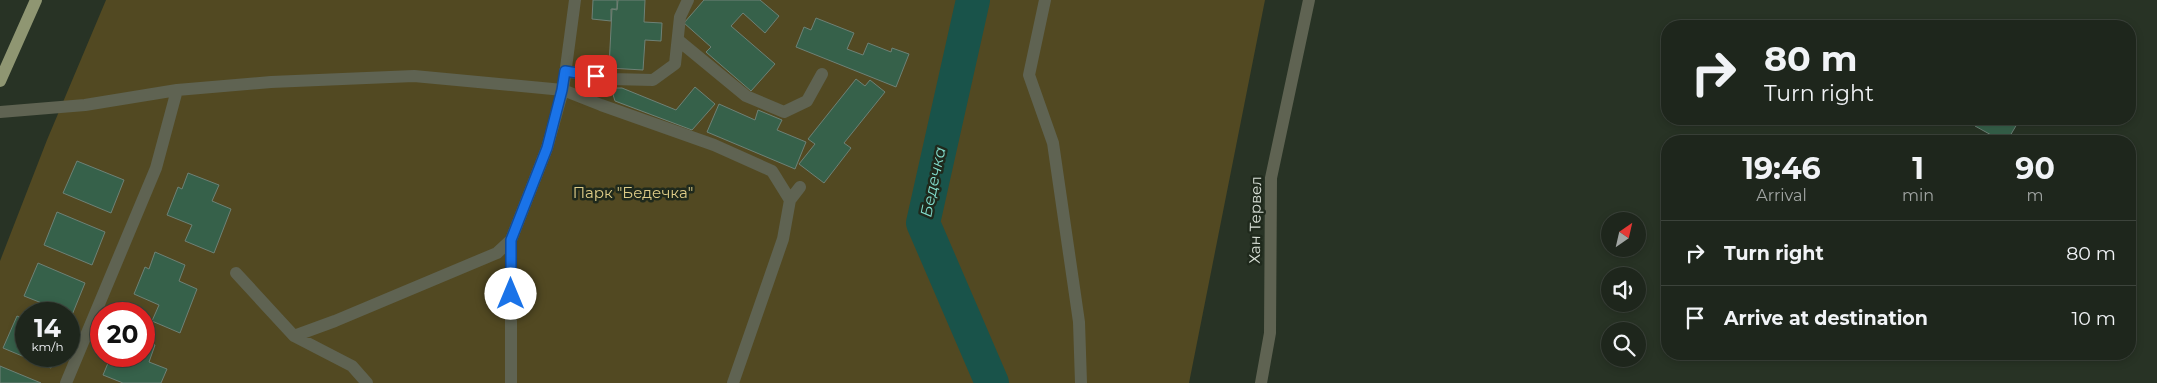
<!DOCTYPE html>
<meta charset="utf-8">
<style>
body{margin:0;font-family:Montserrat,sans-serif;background:#262e25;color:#f1f3f6;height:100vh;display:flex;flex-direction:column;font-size:19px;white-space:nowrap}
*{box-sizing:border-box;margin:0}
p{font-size:16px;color:#a1a5a3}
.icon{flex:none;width:28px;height:28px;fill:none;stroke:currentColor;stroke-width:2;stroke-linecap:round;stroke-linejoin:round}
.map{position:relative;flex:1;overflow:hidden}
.details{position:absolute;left:1661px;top:135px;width:475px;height:225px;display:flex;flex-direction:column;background:#1e261c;border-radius:20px;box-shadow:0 2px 8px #0003,0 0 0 1px #3c433b}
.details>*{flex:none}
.top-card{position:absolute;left:1661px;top:20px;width:475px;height:105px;border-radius:20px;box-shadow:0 2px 8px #0003,0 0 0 1px #3c433b;background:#1e261c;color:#f1f3f6;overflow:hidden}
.needle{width:32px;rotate:34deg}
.buttons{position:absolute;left:1601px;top:212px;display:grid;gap:10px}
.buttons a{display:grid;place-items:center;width:45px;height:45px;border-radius:50%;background:#1e261c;box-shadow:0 2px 8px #0003,0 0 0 1px #3c433b;font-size:25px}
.speed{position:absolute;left:15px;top:302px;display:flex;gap:10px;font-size:25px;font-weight:700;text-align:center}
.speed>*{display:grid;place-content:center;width:65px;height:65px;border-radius:50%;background:#1e261c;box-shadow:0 2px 8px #0003,0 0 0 1px #3c433b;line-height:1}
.speed small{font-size:12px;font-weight:400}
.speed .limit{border:8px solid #d22;background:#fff;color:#111}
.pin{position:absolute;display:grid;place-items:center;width:42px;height:42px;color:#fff;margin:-21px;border-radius:10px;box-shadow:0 2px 8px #0006}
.me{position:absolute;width:55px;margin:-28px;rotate:0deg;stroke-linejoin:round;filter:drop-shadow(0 0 4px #0008)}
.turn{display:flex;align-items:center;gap:18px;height:105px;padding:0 20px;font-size:22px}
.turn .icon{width:65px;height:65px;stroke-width:2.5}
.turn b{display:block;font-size:35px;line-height:42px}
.eta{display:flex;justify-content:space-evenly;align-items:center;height:85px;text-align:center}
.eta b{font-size:30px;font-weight:700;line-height:35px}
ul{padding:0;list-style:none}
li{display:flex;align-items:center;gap:15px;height:65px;padding:0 20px;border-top:1px solid #3c433b}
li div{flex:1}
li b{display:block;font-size:19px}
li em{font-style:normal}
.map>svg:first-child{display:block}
</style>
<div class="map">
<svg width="2157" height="383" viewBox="0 0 2157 383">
<rect width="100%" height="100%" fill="#283325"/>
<path fill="#524922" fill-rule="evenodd" d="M106 0H1265L1189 383H0V261L47 140ZM26 314H69V356H26ZM101 314H144V356H101Z"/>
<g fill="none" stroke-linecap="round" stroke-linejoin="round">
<path stroke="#19534a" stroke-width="34" d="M973 0 923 223 992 383"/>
</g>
<path fill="#36614a" stroke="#6e8176" d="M593 0H617V9H611V21L592 19Z
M618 0H645L644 22 662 23 661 41 645 40 643 70 609 68 612 9 617 10Z
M704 0H760L779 16 765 33 743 13 731 26 775 64 751 91 706 52 711 47 684 23Z
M816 18 854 33 847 49 863 55 868 43 891 52 892 48 909 54 896 87 796 47 804 27 811 30Z
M856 79 865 86 870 80 885 92 844 143 851 148 824 183 799 164 815 144 808 139Z
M695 87 715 104 692 130 615 101 611 88H622L676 110Z
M719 104 755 120 758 110 782 120 777 130 806 142 795 169 707 132Z
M1980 119H2020L2007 141H2002L1975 126Z
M77 161 124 180 111 213 63 193Z
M188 173 219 185 212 201 231 209 214 253 185 241 192 225 167 215 178 187 182 189Z
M57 212 105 232 92 265 44 245Z
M155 252 185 265 179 281 197 289 180 333 152 321 159 305 134 294 145 267 149 269Z
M38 263 85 283 72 315 24 296Z
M17 316 26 320V356H56L51 368 3 348Z
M144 340 155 345 149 362 167 369 161 383H123L103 375 111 356H144Z
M0 366 41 383H0Z"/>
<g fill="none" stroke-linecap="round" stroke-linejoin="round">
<path stroke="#5f6352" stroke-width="12" d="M1045 0 1029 75 1053 143 1079 322 1081 383
M678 40 746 96 784 112 807 101 822 74
M565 71 611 79 653 80 675 64 680 17 688 0
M0 112 85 105 177 90 271 82 414 76 563 90 601 105 714 145 772 171 790 200 800 187
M236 273 294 336 352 366 367 383
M294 336 335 321 497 253 511 240
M66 383 156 168 177 90
M511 383V240L547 148 563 90 575 0
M733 383 783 239 790 200
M1261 383 1270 333 1271 178 1309 0"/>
<path stroke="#8f9672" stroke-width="12" d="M0 81 36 0"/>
</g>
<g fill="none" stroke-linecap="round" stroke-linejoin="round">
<defs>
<path id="route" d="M511 294V240L547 148 562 90 565 71 596 76"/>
</defs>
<use href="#route" stroke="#114b97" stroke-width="12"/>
<use href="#route" stroke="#1a73e8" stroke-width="9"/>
</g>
<g text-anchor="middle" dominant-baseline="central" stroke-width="5" stroke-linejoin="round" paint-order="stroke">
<g font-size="15" fill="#dfcd88" stroke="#1f291c">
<text x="633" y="192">Парк "Бедечка"</text>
</g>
<g font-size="15" fill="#dae1d8" stroke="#1f291c">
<text transform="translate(1255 220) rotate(-89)">Хан Тервел</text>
</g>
<g font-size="16" font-style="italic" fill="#82ddcd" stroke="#1f291c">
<text transform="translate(933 182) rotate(-78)">Бедечка</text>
</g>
</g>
</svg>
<div class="buttons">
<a><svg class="needle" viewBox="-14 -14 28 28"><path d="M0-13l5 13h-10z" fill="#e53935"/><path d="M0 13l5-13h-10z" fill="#a1a5a3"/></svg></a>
<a><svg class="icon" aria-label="sound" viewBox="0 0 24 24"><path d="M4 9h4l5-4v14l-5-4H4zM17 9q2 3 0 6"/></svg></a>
<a><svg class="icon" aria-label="search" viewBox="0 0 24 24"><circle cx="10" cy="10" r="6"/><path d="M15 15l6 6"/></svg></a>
</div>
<div class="speed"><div>14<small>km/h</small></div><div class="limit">20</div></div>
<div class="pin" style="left:596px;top:76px;background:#d93025"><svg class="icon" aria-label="arrive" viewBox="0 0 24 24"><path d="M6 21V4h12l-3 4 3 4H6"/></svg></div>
<svg class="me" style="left:511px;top:294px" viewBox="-20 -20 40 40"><circle r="19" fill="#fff"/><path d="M0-13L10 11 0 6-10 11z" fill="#1a73e8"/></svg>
<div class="top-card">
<div class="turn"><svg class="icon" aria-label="right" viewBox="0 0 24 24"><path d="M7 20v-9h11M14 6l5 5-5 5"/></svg><div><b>80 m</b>Turn right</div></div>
</div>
<section class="details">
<div class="eta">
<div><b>19:46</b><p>Arrival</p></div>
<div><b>1</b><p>min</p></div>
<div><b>90</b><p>m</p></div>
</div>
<ul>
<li><svg class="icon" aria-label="right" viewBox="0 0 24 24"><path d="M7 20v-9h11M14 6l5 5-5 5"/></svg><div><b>Turn right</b></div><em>80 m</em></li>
<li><svg class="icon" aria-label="arrive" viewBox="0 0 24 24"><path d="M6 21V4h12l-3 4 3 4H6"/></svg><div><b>Arrive at destination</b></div><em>10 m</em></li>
</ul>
</section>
</div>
